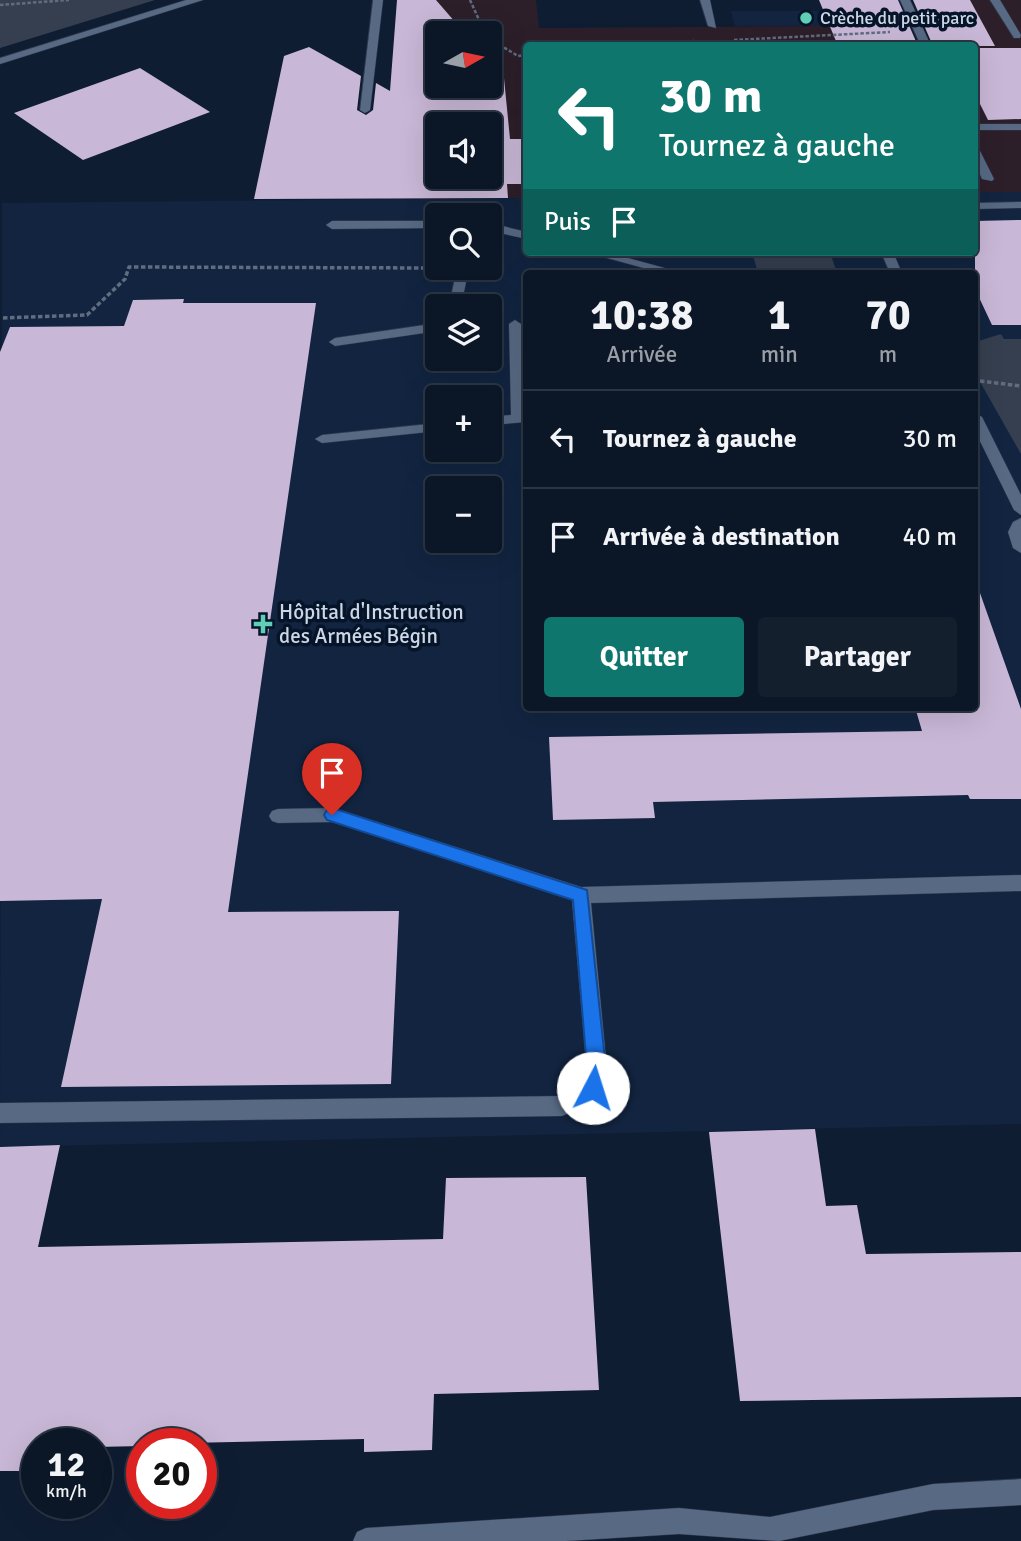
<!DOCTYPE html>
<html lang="fr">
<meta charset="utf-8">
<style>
body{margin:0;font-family:Signika,sans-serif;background:#141f2e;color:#f1f3f6;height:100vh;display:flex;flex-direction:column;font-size:26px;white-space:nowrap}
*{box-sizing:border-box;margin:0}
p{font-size:23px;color:#9a9fa7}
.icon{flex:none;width:38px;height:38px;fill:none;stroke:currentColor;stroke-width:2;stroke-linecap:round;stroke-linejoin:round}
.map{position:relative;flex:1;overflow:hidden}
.drawer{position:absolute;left:523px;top:270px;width:455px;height:441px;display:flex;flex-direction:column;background:#0b1626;border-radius:7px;box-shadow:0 7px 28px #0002,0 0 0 2px #2b3543}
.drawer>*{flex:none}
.banner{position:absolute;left:523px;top:42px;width:455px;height:214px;border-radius:7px;box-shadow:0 7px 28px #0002,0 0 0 2px #2b3543;background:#0f766e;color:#fff;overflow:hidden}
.needle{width:46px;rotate:81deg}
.tools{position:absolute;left:425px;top:21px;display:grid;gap:14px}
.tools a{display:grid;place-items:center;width:77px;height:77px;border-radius:7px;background:#0b1626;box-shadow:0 7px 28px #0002,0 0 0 2px #2b3543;font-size:35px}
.speed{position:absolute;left:21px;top:1428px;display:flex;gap:14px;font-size:35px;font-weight:700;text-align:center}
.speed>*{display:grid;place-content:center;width:91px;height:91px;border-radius:50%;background:#0b1626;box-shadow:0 7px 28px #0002,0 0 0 2px #2b3543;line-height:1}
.speed small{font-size:18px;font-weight:400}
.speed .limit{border:10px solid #d22;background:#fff;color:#111}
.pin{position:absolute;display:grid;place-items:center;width:60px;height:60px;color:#fff;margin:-72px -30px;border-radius:50% 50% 50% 0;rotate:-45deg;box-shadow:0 0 7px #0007}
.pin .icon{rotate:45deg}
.me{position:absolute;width:77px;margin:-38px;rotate:5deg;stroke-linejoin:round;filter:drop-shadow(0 0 5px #0008)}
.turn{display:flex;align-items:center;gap:24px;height:147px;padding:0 21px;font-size:32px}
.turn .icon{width:91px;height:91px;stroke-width:2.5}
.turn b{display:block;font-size:49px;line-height:60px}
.then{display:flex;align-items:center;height:66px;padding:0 21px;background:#0003;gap:14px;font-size:26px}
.eta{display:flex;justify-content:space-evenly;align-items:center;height:119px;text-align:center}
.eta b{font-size:42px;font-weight:800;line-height:49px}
.button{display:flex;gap:14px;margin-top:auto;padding:14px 21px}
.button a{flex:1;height:80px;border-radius:7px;background:#0f766e;color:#fff;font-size:28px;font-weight:800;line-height:80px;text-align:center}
.button a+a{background:#141f2e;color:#f1f3f6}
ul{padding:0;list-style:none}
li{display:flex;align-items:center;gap:21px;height:98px;padding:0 21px;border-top:2px solid #2b3543}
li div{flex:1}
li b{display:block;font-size:26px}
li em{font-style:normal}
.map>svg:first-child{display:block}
</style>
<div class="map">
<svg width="1021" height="1541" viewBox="0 0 1021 1541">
<rect width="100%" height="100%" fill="#0f1d33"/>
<path fill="#2d1f2a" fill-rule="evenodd" d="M397 0H536L539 28 830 26 838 45 527 46V198L382 199ZM438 33H490V86H438ZM438 124H490V177H438Z
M916 0H1021V192H975V46Z"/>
<path fill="#122440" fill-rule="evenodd" d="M731 11H877L883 26H735Z
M975 192H1021V1124L0 1147 2 203 527 198V252H975ZM438 215H490V268H438ZM527 273H975V707H527ZM438 306H490V359H438ZM438 397H490V450H438ZM438 488H490V541H438Z"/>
<path fill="#353f4f" d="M0 0H155L0 48Z
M752 252H830L837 273H758Z
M1001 334 1004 339H1021V454L975 373V342Z"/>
<path fill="#c8b7d6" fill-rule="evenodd" d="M397 0H436L462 30 464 33H438V86H490V66L503 68 510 139H527V184H507L508 198 254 199 284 56 309 47 361 76 357 110 366 115 373 110 376 83 390 91ZM438 124H490V177H438Z
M819 0H898L918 46H838Z
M913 0H970L995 46H933Z
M975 48H1021V119L988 120 975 94Z
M140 68 210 112 83 160 14 113Z
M1021 220V325H992L975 289V221Z
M184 299 183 303H316L228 912 399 911 391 1084 61 1087 102 899 0 901V352L10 327 124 326 133 300Z
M980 593 1021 709V799H970L968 795 653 802 655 818 553 820 549 737 922 731 915 707H975V594Z
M815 1129 826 1206 857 1205 866 1254 1021 1252V1397L740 1401 709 1132Z
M60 1145 38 1247 443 1239 446 1178 586 1177 599 1390 434 1394 432 1450 364 1452V1439L142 1444V1446L96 1447V1444H37V1471H0V1147Z"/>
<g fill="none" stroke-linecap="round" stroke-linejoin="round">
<defs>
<path id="service" d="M373 0H383L370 110 365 113 360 110Z
M700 0H710L716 28 708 26Z
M900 0H910L931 46H921Z
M990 0H1000L1021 35 1020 38H1014Z
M975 124H1021V130H975Z
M975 148 980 151 994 179 992 181 982 179 975 162Z
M1021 202V208L975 209V203Z
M438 221V228L332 229 326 225 332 221Z
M490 223 527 232V239L490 231Z
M585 252H606L683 273H662Z
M881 252H893L902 273H890Z
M457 268H469L461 306H449Z
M515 320 521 324 527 422 490 425V417L511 415 509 324Z
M438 323V331L335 346 329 342 335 338Z
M975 413 982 417 1021 495V515L1014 510 975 431Z
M438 423V431L322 443 315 439 322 435Z
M1021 518V553L1013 548 1008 532 1013 522Z
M333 808 581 887 1021 875V891L591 903 607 1069C600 1100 590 1105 562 1116L0 1123V1103L562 1096 579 1087 587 1069 572 900 333 822 278 823 272 821 269 816 272 811 278 809Z"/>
<path id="minor" d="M1021 1479V1505L933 1510 779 1541 679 1534 566 1541H353L357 1532 366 1528 679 1508 770 1517 933 1484Z"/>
<path id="tertiary" d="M186 0H203L0 64V58Z"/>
</defs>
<use href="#service" stroke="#31384b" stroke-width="1"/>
<use href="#minor" stroke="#31384b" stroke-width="1"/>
<use href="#tertiary" stroke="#31384b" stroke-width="1"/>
<path stroke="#606c7f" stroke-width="2.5" stroke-dasharray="3.5 2" stroke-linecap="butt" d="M470 0 485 33
M0 5 69 0
M490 39 518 56 527 55
M734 40 890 32
M627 46 694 41"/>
<path stroke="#606c7f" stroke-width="3.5" stroke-dasharray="4.5 2.5" stroke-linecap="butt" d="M3 318 87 315 125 279 129 267 433 268
M980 381 1021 386"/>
<use href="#service" fill="#576983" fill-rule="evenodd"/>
<use href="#minor" fill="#576983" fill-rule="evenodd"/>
<use href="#tertiary" fill="#576983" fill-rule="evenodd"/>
</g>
<path fill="#1a73e8" stroke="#114b97" stroke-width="2" d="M332 808 587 890 606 1069 599 1095 593 1097 586 1095 583 1088 587 1069 573 900 327 820 324 815 327 810Z"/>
<g fill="#5eceb7" stroke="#061429" stroke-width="2.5">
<circle cx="806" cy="18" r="7"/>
<path d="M259.5 613.5h7v7h7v7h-7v7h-7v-7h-7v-7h7z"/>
</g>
<g text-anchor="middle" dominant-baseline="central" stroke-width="7" stroke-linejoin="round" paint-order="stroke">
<g font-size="18" fill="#ccd6e5" stroke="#061429" text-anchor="start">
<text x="820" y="18">Crèche du petit parc</text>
</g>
<g font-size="21" fill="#ccd6e5" stroke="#061429" text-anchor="start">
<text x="279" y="612">Hôpital d'Instruction<tspan x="279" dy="24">des Armées Bégin</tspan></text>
</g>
</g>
</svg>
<div class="tools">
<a><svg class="needle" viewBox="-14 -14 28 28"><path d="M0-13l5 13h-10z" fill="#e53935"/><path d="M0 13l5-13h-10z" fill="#9a9fa7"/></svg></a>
<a><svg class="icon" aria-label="sound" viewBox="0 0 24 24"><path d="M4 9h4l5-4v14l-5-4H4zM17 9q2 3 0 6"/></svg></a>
<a><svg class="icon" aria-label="search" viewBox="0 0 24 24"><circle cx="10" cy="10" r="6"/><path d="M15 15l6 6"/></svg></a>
<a><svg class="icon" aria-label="layers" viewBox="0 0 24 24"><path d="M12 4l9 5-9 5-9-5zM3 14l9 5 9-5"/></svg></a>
<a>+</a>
<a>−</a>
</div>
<div class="speed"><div>12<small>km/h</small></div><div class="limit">20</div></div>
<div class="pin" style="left:332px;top:815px;background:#d93025"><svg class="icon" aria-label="arrive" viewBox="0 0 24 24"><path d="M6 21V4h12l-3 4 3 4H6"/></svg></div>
<svg class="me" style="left:593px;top:1088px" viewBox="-20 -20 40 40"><circle r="19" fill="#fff"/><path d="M0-13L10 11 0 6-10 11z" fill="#1a73e8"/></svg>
<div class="banner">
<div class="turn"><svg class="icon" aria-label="left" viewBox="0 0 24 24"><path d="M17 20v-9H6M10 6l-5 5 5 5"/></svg><div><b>30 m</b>Tournez à gauche</div></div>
<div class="then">Puis<svg class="icon" aria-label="arrive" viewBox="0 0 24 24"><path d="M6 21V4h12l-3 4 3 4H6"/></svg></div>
</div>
<section class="drawer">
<div class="eta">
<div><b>10:38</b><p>Arrivée</p></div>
<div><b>1</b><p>min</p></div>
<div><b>70</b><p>m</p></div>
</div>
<ul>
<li><svg class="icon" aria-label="left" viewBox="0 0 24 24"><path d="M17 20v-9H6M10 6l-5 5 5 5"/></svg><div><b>Tournez à gauche</b></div><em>30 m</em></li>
<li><svg class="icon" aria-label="arrive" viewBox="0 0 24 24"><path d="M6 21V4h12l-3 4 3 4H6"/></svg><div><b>Arrivée à destination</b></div><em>40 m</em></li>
</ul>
<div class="button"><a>Quitter</a><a>Partager</a></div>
</section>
</div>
